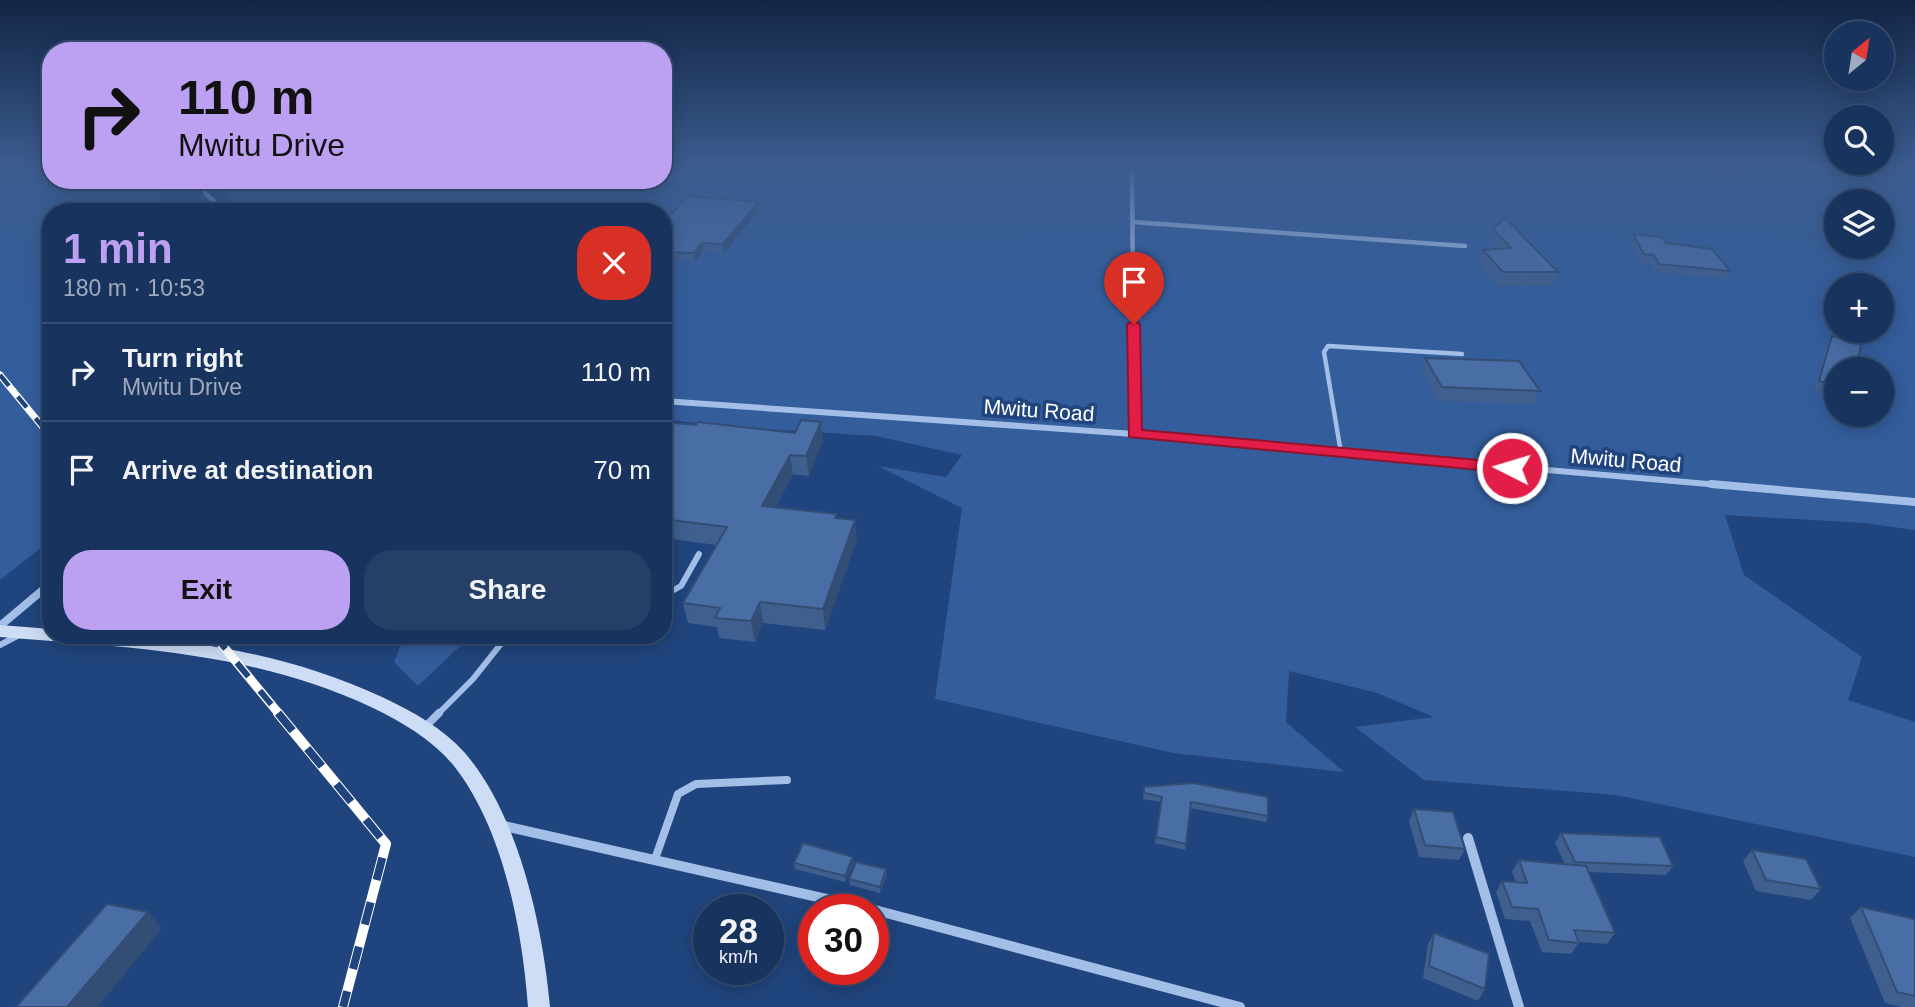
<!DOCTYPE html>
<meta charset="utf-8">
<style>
body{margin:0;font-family:Helvetica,sans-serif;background:#253f67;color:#f1f3f6;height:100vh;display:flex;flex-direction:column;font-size:26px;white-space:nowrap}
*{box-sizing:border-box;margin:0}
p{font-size:23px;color:#9faabc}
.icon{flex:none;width:38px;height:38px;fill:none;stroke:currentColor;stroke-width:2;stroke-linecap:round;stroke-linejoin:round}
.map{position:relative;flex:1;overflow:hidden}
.details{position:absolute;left:42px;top:203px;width:630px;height:441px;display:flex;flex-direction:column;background:#18335e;border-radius:28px;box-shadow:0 4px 18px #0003,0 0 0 2px #364e73}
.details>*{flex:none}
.banner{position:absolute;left:42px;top:42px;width:630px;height:147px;border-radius:28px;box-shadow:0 4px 18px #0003,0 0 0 2px #364e73;background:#bca0f2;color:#111;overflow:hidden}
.needle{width:46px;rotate:30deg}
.controls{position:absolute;left:1824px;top:21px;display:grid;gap:14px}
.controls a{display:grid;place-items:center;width:70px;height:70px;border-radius:50%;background:#18335e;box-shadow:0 4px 18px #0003,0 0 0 2px #364e73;font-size:35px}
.speed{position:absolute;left:693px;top:894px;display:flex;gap:14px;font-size:35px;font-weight:700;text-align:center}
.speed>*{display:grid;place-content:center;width:91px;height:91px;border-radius:50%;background:#18335e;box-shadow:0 4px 18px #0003,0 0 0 2px #364e73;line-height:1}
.speed small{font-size:18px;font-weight:400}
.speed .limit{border:10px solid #d22;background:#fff;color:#111}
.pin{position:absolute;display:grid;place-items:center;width:60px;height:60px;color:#fff;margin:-72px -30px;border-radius:50% 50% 50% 0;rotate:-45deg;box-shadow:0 0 7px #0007}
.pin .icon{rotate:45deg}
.me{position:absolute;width:77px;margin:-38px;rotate:275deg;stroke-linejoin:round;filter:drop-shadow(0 0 5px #0008)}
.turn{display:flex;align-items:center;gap:24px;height:147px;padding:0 21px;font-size:32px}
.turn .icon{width:91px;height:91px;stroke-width:2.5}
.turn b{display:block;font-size:49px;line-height:60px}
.round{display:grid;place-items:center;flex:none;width:74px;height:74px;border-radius:28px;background:#253f67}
.overview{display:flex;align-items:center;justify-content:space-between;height:119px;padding:0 21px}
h1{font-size:42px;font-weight:700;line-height:52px;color:#bca0f2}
.action{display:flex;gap:14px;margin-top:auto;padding:14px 21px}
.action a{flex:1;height:80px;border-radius:28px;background:#bca0f2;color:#111;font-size:28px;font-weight:700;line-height:80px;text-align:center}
.action a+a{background:#253f67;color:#f1f3f6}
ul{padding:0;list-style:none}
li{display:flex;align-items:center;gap:21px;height:98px;padding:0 21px;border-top:2px solid #364e73}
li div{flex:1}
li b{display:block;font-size:26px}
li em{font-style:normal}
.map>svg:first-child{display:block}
</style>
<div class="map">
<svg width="1915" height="1007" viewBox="0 0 1915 1007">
<rect width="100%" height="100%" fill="#20447d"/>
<path fill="#335d9b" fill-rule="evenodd" d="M0 168H51V180H162L160 208 166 212H51V540L0 580Z
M663 168H1915V530L1864 523 1725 515 1744 575 1862 657 1848 700 1915 722V857L1616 795 1424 780 1355 727 1434 717 1377 693 1289 671 1286 722 1344 772 1173 753 935 699 962 508 878 466 946 477 962 455 876 436 721 426 663 419V212H246L212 180H663ZM1836 201H1881V247H1836ZM1836 285H1881V331H1836ZM1836 369H1881V415H1836Z
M405 635H472L418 686 394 662Z"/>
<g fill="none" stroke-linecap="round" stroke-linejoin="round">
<path stroke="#a3bfe7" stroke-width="4.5" d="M1341 453 1324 352 1328 346 1462 354"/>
<path stroke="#a3bfe7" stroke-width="6" d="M663 596 681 586 699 554
M0 645 19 635
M437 715 473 679 508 635"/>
<path stroke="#a3bfe7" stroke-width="8" d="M425 727 439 713
M655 859 678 794 696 784 787 780"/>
<path stroke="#a3bfe7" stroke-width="4.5" d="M1132 168 1133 308
M200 180 206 194 226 212
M1133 222 1465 246"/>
<path stroke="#a3bfe7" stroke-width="6" d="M1133 306 1134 434
M663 401 1134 434 1731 486"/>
<path stroke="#a3bfe7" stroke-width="8" d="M1711 484 1915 502
M0 626 51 583"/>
<path stroke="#a3bfe7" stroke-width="10" d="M500 825 875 910 1240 1007
M1468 838 1519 1007"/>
<path fill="#cdddf6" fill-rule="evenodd" d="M0 625 51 629V635C167 635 276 648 382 697 412 711 443 728 465 753 519 816 543 927 550 1007H528C522 929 504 830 454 766 433 740 402 722 373 708 256 652 127 647 0 637Z"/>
<defs>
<path id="rail-far2" d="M0 375 51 437"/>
<path id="rail-far1" d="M214 635 280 715"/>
<path id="rail" d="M278 713 386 844 343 1007"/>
</defs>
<use href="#rail-far2" stroke="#fff" stroke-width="7"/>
<use href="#rail-far1" stroke="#fff" stroke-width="9"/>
<use href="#rail" stroke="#fff" stroke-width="10"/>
<use href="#rail-far2" stroke="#20447d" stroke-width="4.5" stroke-dasharray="14" stroke-linecap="butt"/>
<use href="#rail-far1" stroke="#20447d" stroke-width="6" stroke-dasharray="18" stroke-linecap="butt"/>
<use href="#rail" stroke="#20447d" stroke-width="8" stroke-dasharray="23" stroke-linecap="butt"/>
</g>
<path fill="#3f5f8f" d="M911 168H935L920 172Z
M1687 168H1751L1727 179Z
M759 210 724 253 703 251 695 262 663 260V223Z
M1493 229 1558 272 1552 286H1498L1479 263 1483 250 1495 249 1489 242Z
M1633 234 1666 243 1730 271 1726 279 1655 272 1651 263 1641 262 1630 241Z
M1832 336 1836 369V396L1814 390 1827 344Z
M1425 358 1540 391 1534 404 1438 401 1421 371Z
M663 419 664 422 795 433 821 422 823 440 809 476 793 474 775 508 837 514V518L857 539 825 630 763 623 755 642 719 638 717 627 688 623 683 603 716 545 665 538 663 540Z
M1144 787 1268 816 1266 822 1190 808 1185 850 1155 843 1161 802 1143 799Z
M1414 809 1465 849 1459 860 1419 857 1409 821Z
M1561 833 1673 866 1666 875 1589 872 1615 933 1607 944 1579 942 1571 954 1542 952 1530 921 1505 919 1496 892 1502 881 1516 882 1512 872 1519 860 1565 864 1555 843Z
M1752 850 1821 889 1811 900 1756 891 1743 861Z
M853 857 854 863 845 882 795 869 794 863Z
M886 869 887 875 880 893 850 885 849 879Z
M1861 907 1915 919V1007H1901L1885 1003 1850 918Z
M1434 933 1485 989 1478 1001 1423 978 1428 944Z"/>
<path fill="#334d74" d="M920 168H935L920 172Z
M1738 168H1751L1727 179 1730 172Z
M419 180H438L420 184Z
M759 202V210L724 253 723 244Z
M702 243 703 251 695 262 694 253Z
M665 297 668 311 663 316V299Z
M821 422 823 440 809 476 806 456Z
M790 455 793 474 765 526 762 506Z
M855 520 857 539 825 630 823 609Z
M760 602 763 623 755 642 751 621Z
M853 857 854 863 845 882V876Z
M886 869 887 875 880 893V887Z
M148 912 162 928 98 1007H67Z"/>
<path fill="#496ea6" stroke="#334d74" stroke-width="2" d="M1717 168H1738L1730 172Z
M688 196 759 202 723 244 702 243 694 253 663 252V223Z
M533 202 546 212H492Z
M1505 218 1558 272H1503L1483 250 1511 248 1493 229Z
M1633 234 1662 237 1666 243 1712 249 1730 271 1659 264 1654 255 1644 254Z
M1832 336 1861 343 1857 369H1836V386L1819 381Z
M1425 358 1519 361 1540 391 1442 387Z
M801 420 821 422 806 456 790 455 762 506 837 514 835 518 855 520 823 609 760 602 751 621 715 618 720 608 683 603 727 527 663 519V422L696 425 698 422 795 433Z
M1193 783 1268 797V816L1191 802 1186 844 1156 837 1162 797 1144 793V787Z
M1414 809 1453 812 1465 849 1425 845Z
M1561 833 1660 837 1673 866 1575 862Z
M803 843 853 857 845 876 794 863Z
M1752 850 1806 859 1821 889 1766 880Z
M1519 860 1586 866 1615 933 1574 930 1579 943 1549 940 1538 909 1512 907 1502 881 1527 883Z
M856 862 886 869 880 887 849 879Z
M107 904 148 912 67 1007H16Z
M1861 907 1915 919V996L1897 992Z
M1434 933 1489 954 1485 989 1429 966Z"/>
<linearGradient id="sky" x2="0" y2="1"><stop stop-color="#122545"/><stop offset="0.54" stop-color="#3c5c8f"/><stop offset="1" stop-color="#3c5c8f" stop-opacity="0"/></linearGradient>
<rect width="1915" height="309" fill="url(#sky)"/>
<path fill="#e11d48" stroke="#92132f" stroke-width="2" d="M1134 321 1140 324 1142 430 1512 463 1520 468 1512 473 1129 437 1127 324Z"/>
<g text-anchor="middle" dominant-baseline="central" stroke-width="7" stroke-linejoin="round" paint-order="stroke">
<g font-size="21" fill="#fff" stroke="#20447d">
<text transform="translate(1039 410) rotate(4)">Mwitu Road</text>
<text transform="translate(1626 460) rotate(5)">Mwitu Road</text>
</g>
</g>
</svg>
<div class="controls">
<a><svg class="needle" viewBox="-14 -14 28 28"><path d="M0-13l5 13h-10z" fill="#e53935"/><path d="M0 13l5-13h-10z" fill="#9faabc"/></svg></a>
<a><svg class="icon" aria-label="search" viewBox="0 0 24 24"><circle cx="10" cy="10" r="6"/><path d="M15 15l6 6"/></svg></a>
<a><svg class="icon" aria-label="layers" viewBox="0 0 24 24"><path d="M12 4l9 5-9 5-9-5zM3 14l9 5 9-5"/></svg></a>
<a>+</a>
<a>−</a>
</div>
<div class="speed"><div>28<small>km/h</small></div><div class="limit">30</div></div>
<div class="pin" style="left:1134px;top:324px;background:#d93025"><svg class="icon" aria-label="arrive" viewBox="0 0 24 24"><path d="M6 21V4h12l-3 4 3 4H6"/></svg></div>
<svg class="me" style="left:1512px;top:468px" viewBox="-20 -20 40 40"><circle r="17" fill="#e11d48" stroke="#fff" stroke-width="3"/><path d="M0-11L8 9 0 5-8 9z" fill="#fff"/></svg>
<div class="banner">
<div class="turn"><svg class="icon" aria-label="right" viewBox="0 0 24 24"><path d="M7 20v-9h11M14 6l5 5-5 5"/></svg><div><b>110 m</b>Mwitu Drive</div></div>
</div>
<section class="details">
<div class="overview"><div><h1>1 min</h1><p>180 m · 10:53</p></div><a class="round" style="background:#d93025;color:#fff"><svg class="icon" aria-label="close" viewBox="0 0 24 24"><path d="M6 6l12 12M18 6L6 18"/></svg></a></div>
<ul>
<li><svg class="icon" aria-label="right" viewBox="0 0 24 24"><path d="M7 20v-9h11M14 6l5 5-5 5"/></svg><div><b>Turn right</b><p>Mwitu Drive</p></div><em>110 m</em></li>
<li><svg class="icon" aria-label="arrive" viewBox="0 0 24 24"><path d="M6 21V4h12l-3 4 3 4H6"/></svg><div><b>Arrive at destination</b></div><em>70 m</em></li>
</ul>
<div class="action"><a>Exit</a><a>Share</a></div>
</section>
</div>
